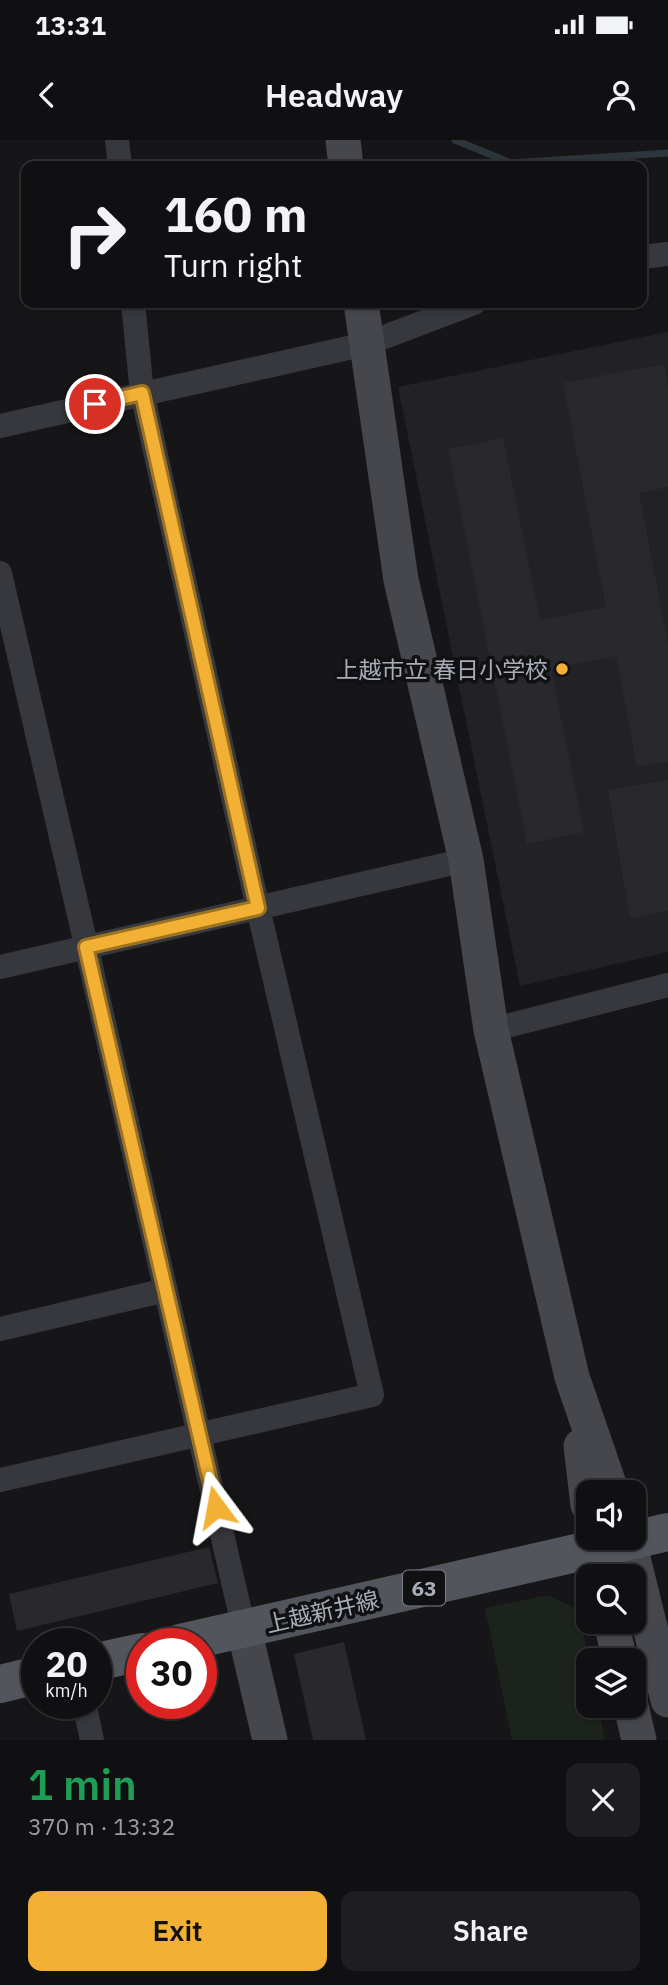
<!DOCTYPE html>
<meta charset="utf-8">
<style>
body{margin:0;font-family:"IBM Plex Sans","Noto Sans JP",sans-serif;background:#1e1e20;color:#f1f3f6;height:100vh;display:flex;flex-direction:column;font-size:26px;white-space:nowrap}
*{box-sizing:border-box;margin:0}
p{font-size:23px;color:#9c9d9f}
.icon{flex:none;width:38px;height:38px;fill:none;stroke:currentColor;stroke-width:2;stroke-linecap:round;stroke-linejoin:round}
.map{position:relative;height:1600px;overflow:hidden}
.drawer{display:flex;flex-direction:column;background:#101012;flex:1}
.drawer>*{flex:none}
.top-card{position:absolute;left:21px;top:21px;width:626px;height:147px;border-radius:14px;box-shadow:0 2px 5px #0004,0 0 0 2px #303032;background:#101012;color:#f1f3f6;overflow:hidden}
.buttons{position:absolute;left:576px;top:1340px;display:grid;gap:14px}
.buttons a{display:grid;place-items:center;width:70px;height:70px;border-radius:14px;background:#101012;box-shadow:0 2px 5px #0004,0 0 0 2px #303032;font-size:35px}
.speed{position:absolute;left:21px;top:1488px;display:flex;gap:14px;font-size:35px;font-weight:700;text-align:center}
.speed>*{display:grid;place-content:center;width:91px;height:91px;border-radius:50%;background:#101012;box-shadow:0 2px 5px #0004,0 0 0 2px #303032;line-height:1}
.speed small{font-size:18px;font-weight:400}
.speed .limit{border:10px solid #d22;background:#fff;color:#111}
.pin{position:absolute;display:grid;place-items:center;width:60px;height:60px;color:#fff;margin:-30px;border:4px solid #fff;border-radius:50%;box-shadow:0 2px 7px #0007}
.me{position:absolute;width:77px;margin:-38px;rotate:347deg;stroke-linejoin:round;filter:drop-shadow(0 0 5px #0008)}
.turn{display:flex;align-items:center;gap:24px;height:147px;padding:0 28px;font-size:32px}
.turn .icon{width:91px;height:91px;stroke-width:2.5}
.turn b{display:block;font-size:49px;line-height:60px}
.round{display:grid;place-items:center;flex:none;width:74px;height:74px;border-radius:14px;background:#1e1e20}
.overview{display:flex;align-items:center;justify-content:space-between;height:119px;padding:0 28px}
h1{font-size:42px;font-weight:600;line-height:52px;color:#1e9e55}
.action{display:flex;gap:14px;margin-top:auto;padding:14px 28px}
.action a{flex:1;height:80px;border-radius:14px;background:#f2b134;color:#111;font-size:28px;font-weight:600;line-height:80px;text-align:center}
.action a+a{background:#1e1e20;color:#f1f3f6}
.status{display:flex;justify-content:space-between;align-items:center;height:49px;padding:0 35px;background:#101012;direction:ltr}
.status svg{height:19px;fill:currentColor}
header{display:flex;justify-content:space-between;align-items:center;height:91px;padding:0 28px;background:#101012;font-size:32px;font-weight:600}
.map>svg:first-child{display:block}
</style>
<div class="status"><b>13:31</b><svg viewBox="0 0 49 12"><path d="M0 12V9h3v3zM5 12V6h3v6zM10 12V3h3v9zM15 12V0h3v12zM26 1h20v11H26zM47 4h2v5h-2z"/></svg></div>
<header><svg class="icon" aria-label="back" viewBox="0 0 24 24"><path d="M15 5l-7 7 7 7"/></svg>Headway<svg class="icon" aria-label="person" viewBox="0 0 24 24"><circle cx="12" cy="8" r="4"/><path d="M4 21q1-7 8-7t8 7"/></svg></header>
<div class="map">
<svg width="668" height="1600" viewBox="0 0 668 1600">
<rect width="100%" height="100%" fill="#161618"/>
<path fill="#222225" d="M668 192V812L520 846 398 247Z"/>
<path fill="#1c231d" d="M548 1455 579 1470 589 1521 588 1566H598L605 1600H512L485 1468Z"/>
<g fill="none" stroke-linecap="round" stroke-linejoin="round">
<path stroke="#2c353c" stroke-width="7" d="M455 0 511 23 668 13"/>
</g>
<path fill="#29292c" d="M664 224 668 247V347L639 353 668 503V622L637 627 616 516 551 529 584 692 527 704 448 309 503 298 540 480 606 467 563 243Z
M668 640V771L630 778 608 650Z
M209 1407 218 1443 17 1491 9 1454Z
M344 1502 366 1600H313L294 1514Z"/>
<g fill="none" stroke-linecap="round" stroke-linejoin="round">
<path stroke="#37383d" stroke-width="24" d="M117 0 120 26
M642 117 668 114
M0 286 366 204 474 163
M0 433 244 1489
M0 827 466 720
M491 890 668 845
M0 1189 166 1150
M0 1340 372 1255 258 768 142 253 133 163
M84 1563 92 1600"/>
<path stroke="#45474d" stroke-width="35" d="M343 0 346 26
M361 163 401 440 466 720 491 890 572 1237 612 1353
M581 1306 588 1365
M592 1398 600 1437
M628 1398 668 1560
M611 1482 620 1521
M244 1489 270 1600
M631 1566 639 1600"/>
<path stroke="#53555c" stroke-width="38" d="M180 1503 668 1392
M96 1522 142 1512
M0 1544 37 1535"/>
</g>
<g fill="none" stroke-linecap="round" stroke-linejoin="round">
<defs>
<path id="route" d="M95 264 142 253 258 768 86 807 216 1367"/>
</defs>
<use href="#route" stroke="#9d7322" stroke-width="18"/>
<use href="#route" stroke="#f2b134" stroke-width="12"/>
</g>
<circle fill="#f2b134" stroke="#111113" stroke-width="2.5" cx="562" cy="529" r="7"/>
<g text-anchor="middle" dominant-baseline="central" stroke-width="7" stroke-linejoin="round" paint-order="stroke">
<rect fill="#111113" stroke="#7b7e86" stroke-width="2" x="403" y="1430.5" width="42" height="35" rx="5"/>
<g font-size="21" font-weight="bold" fill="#a8adb8">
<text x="424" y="1448">63</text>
</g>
<g font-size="23" fill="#a8adb8" stroke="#111113" text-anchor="end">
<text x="548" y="529">上越市立 春日小学校</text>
</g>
<g font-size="23" fill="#a8adb8" stroke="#111113">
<text transform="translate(322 1471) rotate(-13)">上越新井線</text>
</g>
</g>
</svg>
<div class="buttons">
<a><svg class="icon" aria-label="sound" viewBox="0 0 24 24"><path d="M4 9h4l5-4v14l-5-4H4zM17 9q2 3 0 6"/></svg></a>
<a><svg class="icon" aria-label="search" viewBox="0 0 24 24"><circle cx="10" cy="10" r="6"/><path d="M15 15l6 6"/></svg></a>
<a><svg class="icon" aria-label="layers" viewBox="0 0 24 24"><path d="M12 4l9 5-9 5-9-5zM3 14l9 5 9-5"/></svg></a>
</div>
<div class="speed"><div>20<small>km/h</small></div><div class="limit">30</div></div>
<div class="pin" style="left:95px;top:264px;background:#d93025"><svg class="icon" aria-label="arrive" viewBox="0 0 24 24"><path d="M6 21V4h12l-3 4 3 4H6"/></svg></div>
<svg class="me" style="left:216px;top:1367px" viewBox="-20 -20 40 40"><path d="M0-17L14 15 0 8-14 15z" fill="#f2b134" stroke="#fff" stroke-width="4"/></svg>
<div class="top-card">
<div class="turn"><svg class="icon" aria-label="right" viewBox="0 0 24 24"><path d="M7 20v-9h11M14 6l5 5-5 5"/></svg><div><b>160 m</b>Turn right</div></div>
</div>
</div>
<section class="drawer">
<div class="overview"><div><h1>1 min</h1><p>370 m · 13:32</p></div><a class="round"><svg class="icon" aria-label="close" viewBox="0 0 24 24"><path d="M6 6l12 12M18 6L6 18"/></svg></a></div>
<div class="action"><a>Exit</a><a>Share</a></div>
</section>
